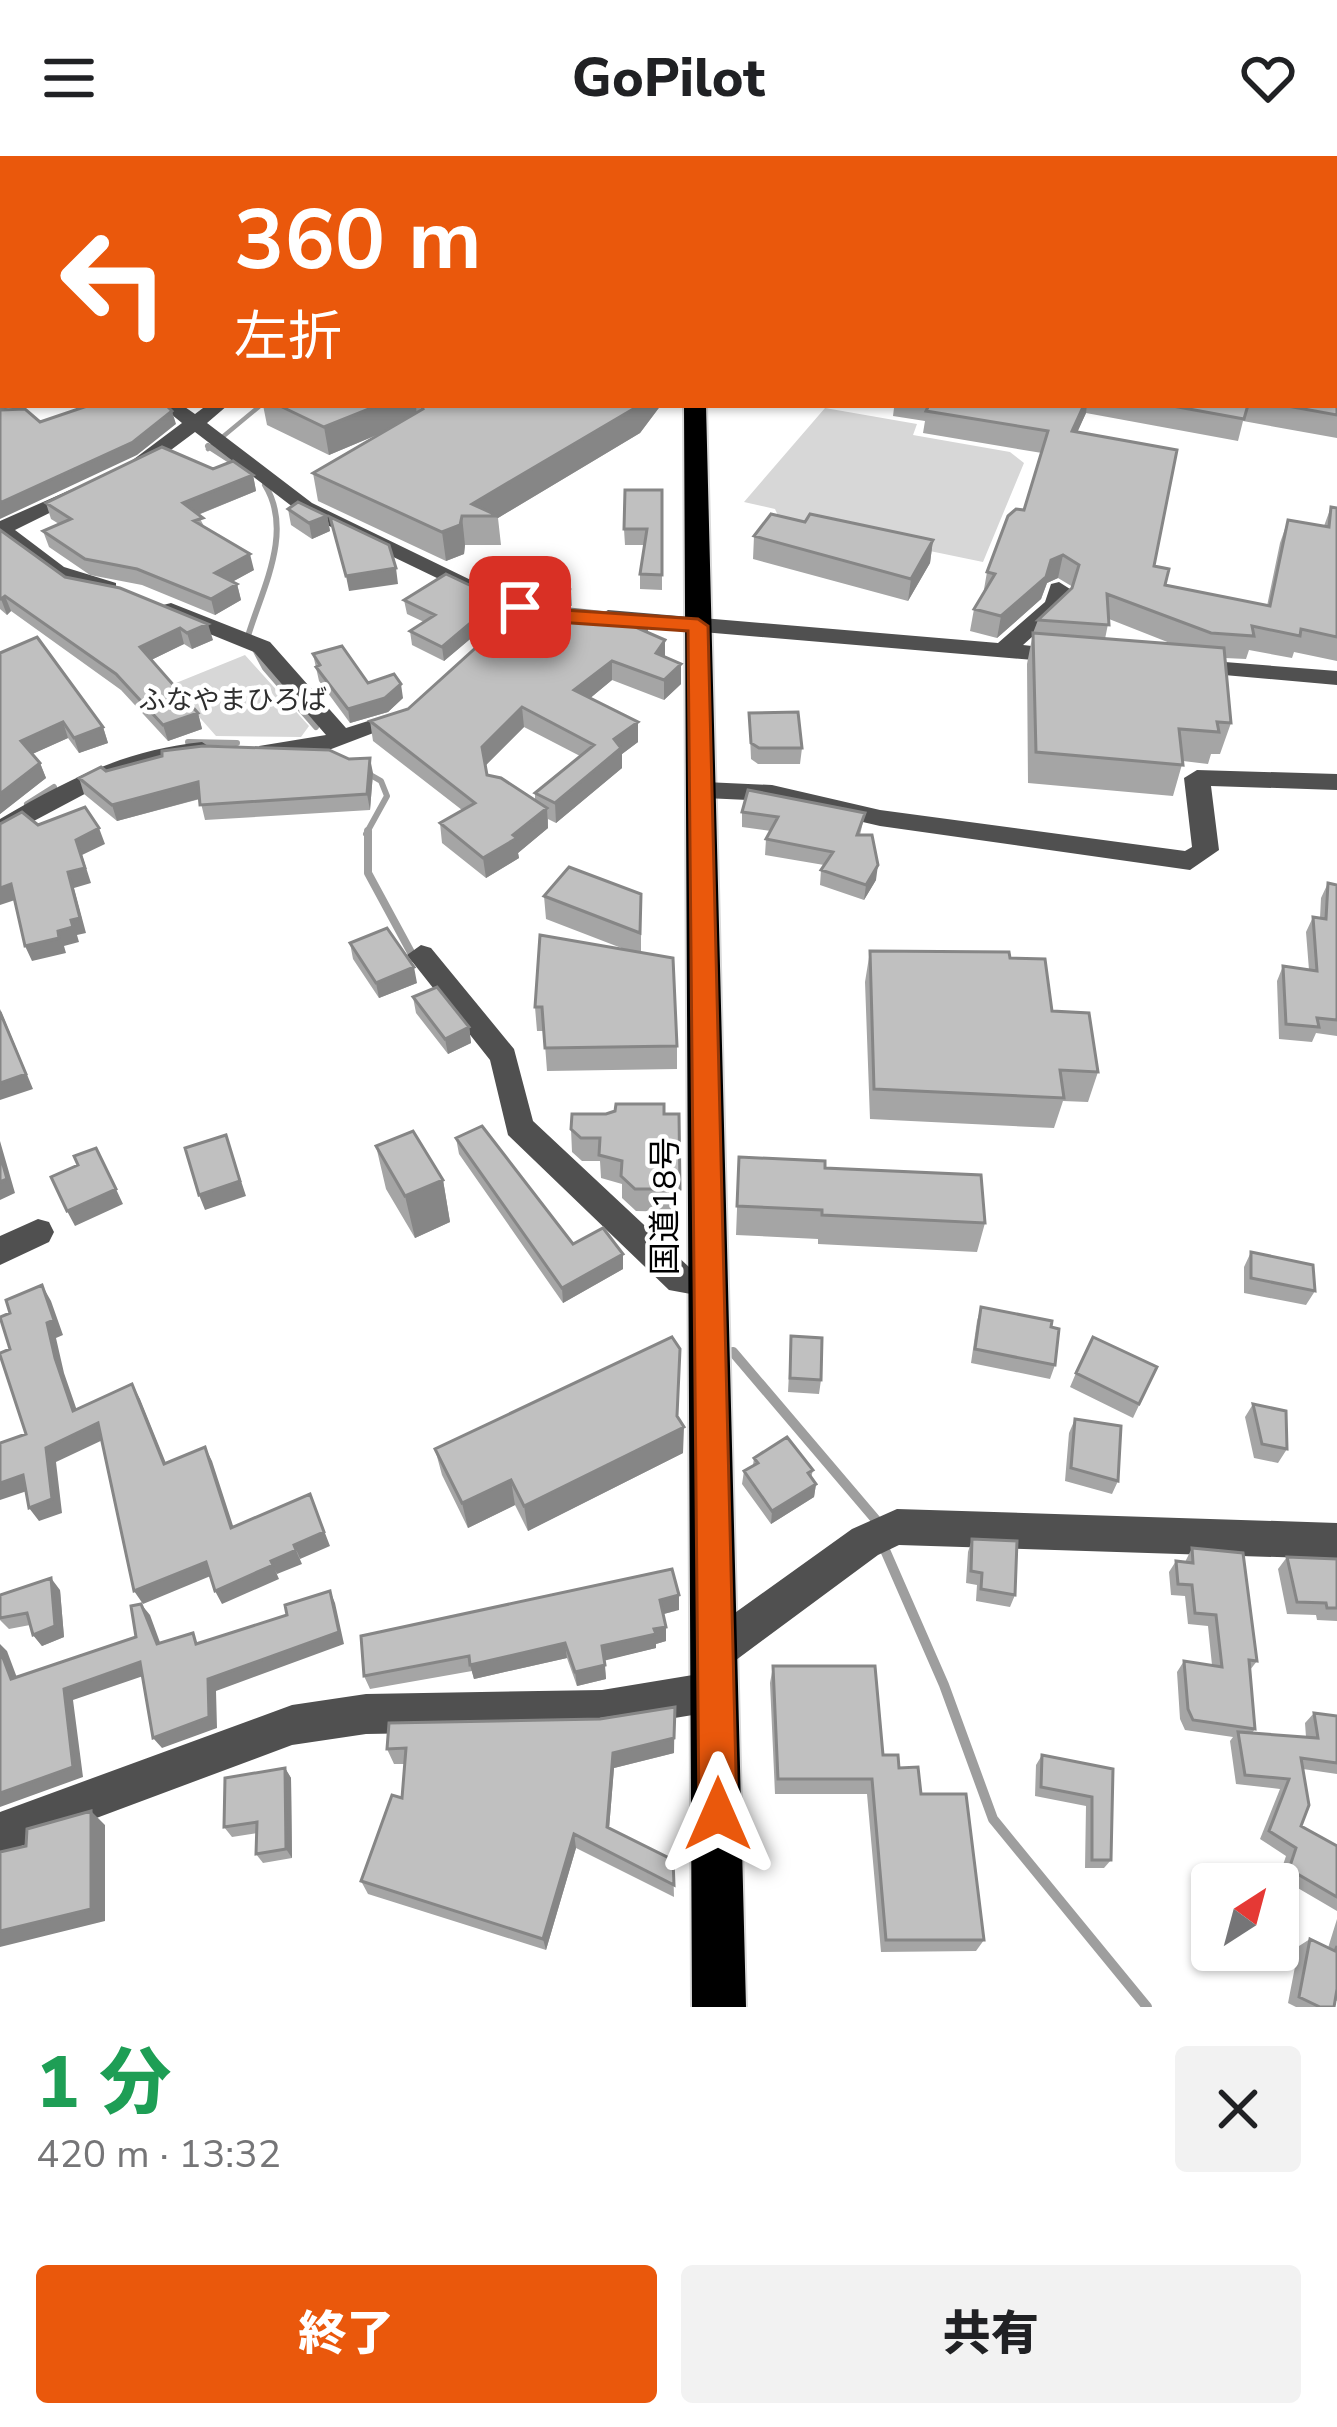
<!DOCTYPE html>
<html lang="ja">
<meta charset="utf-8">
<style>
body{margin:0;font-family:"Nunito Sans","Noto Sans JP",sans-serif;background:#f2f2f2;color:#202124;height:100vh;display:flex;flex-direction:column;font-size:45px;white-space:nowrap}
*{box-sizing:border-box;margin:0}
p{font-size:39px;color:#757577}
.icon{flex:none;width:66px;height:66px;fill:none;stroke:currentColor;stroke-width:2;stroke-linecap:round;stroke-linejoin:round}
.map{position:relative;height:1851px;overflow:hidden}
.drawer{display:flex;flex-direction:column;background:#fff;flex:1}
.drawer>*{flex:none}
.guide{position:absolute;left:0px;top:0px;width:1338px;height:252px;box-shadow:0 3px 9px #0004;background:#ea580c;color:#fff;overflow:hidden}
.needle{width:78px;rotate:36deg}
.fabs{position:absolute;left:1191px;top:1707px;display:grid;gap:24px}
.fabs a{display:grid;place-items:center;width:108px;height:108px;border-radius:12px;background:#fff;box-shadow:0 3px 9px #0004;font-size:60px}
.pin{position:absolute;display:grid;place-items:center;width:102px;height:102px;color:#fff;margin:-51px;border-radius:24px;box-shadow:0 6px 18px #0006}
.me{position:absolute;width:132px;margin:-66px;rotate:0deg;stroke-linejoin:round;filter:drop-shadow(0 0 9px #0008)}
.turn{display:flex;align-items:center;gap:42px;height:252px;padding:0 36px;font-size:54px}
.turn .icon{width:156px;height:156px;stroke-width:2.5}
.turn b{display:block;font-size:84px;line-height:102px}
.round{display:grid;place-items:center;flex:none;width:126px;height:126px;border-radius:12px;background:#f2f2f2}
.head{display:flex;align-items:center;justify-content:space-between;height:204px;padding:0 36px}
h1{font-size:72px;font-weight:800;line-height:90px;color:#1e9e55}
.cta{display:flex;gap:24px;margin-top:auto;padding:24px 36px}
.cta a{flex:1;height:138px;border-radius:12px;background:#ea580c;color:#fff;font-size:48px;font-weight:800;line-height:138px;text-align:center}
.cta a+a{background:#f2f2f2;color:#202124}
header{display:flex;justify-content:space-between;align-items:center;height:156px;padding:0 36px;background:#fff;font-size:54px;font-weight:800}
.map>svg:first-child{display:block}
</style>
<header><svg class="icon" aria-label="menu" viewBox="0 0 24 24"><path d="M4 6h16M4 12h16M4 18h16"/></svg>GoPilot<svg class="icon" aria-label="heart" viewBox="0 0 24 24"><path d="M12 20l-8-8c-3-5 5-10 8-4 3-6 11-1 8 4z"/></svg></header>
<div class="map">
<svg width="1337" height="1851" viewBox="0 0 1337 1851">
<rect width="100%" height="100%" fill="#fff"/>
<path fill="#d7d7d7" d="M825 252 917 268 913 279 1010 296 1024 307 983 406 780 364 775 353 744 346Z
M245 499 309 570 301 581 216 580 171 529Z"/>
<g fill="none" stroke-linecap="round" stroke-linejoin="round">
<path stroke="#9e9e9e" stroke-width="4.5" d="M208 293 261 249"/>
<path stroke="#9e9e9e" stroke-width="6" d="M208 290 239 310
M265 329C294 376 262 433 248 480L265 512 316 571
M188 586 237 587
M27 648 54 631
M366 678 387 640 381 625 367 617"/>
<path stroke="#9e9e9e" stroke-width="8" d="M368 675V717L414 802"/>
<path stroke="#9e9e9e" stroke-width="10" d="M733 1196 876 1364
M885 1394 944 1529 993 1663 1147 1851"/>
<defs>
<path id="highway" d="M684 0H702V3H684Z
M684 249H706L746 1851H692Z"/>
</defs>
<use href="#highway" stroke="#dbdbdb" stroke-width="4"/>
<path fill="#505050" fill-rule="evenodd" d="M0 96 3 97V121L0 120Z
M160 249H182L195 258 207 249H228L207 267 312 347 539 457 536 462H520L298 355 195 276 140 317H126V309L182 267Z
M77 331 94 335 15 374 64 411 116 427V437L48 421 0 383V365Z
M1059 426 1070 433 1063 453 1023 489 1076 495 1080 500 1068 507 608 468 597 461 608 454 998 487 1045 446 1051 428Z
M171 447 270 486 346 572 406 553 418 560 313 600H259V590L326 579 254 496 163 459V449Z
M1187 503 1337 515V529L1179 515V505Z
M202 586 214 594 211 599 126 616 0 683V663C67 624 124 594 202 586Z
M1197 614 1337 618V634L1211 630 1219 694 1190 714 880 670 772 645 705 642 692 634 705 626 772 629 880 654 1185 695 1192 691 1184 622Z
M421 789 431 792 514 893 533 965 689 1111 719 1117 724 1127 719 1137 707 1141 669 1134 508 979 490 904 407 799Z
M38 1063 49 1066 54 1076 49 1086 0 1109V1080Z
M897 1353 1337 1367V1403L899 1389 878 1399 732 1507 718 1513 704 1507 698 1493 704 1479 852 1373Z
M717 1515 731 1521 737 1535 731 1549 717 1555 602 1574 366 1578 292 1589 0 1698V1656L292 1549 366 1538 602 1534Z"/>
<use href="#highway" fill="#000" fill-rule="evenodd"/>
</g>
<path fill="#a5a5a5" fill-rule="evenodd" d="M1279 0H1337V145L1335 141V3H1279Z
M1337 234V282L1243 265 1238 285 1086 257 1077 276 1165 429 1267 450 1280 387 1288 364 1324 370 1331 351 1337 352V505L1294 496 1292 502 1249 494 1246 503 1225 502 1231 567 1220 598H1211L1208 608 1183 605 1173 640 1028 627 1027 508 1033 477 1038 464 1073 431 1058 422 1047 427 1041 443 997 482 970 475 974 453 983 439 987 416 1024 354 1042 297 923 277 925 265 893 260 894 252 877 249H1335ZM1109 463 1175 489 1105 483Z
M263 249H661L640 277 498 362 501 389H465L464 398 446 405 318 345 313 317 379 278 329 299 267 269Z
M213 313 253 319 256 335 198 359 205 372 254 414 232 426 237 428 241 444 215 459 142 429 90 419 49 391 43 375 59 368 51 363 46 347Z
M662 334V434L640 433V418L645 389H625L624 373Z
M288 353 327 360 330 375 312 383 291 369Z
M805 366 933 384 930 407 908 445 753 403 754 380Z
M0 374 65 421 213 484 192 493 184 488 151 504 198 557 202 573 168 585 121 534 11 455 7 459 0 453Z
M531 430 571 434 572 450 532 445Z
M404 444 501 457 444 505 412 489 410 475 424 466 407 458Z
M648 461V477L665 484V501L681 528 664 544 612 524 590 542 638 586 622 598V612L556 667 548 663V672L518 697 519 702 486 722 442 687 440 667 462 654 373 585 370 565 408 553ZM524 571 580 600 535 637V644L487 619 485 610Z
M0 497 103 571 108 587 79 597 68 582 32 598 40 607 46 622 0 658Z
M313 498 368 527 403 542 388 556 350 567 319 525Z
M749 557 802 592 800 608H758L751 603Z
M106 615 373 617 370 654 205 664 200 643 117 665 84 638 79 622Z
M742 656 865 657 860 679 876 724 864 744 820 729 821 714 824 709 765 699 766 683 771 675 742 671Z
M1328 727 1337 729V880L1316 877 1312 886 1279 883 1277 825 1283 810 1309 814 1306 776 1313 761 1320 762 1321 742Z
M641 738V796L677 890V913L547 915 544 875H537L535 851 624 793 546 763 544 740Z
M350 787 417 827 379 842 353 803Z
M870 795 1010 802 1098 916 1088 946 1063 945 1054 972 870 963 865 826Z
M413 841 469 871 471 887 448 898 416 857Z
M664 958H679V1056L636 1055 622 1042V1028L601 1022 600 1005H582L572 996 571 973Z
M456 982 573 1088 623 1098V1113L563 1147 459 998Z
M376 990 443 1024 450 1066 415 1082 386 1033Z
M739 1001 825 1012 985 1067 977 1096 818 1088V1083L736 1079Z
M1251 1096 1315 1135 1306 1149 1244 1137V1111Z
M981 1151 1051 1171 1055 1209 1050 1223 971 1207 977 1165Z
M791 1180 821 1224 819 1238 788 1236Z
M1157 1211 1133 1262 1070 1231 1076 1217Z
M1253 1248 1287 1293 1278 1307 1254 1302 1245 1261Z
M678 1261 683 1297 528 1375 515 1349 468 1372 442 1319 435 1293Z
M1075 1263 1118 1325 1112 1338 1065 1325 1069 1277Z
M754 1302 813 1314 811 1322 816 1328 814 1341 771 1368 742 1328 744 1315 753 1309Z
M972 1383 1015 1439 1010 1451 976 1445 977 1429 966 1427 968 1396Z
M1192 1392 1257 1505 1250 1514 1255 1573 1252 1577 1306 1581 1305 1567 1314 1557 1337 1560V1618L1303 1613 1301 1670 1337 1690V1755L1279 1721 1286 1700 1260 1683 1280 1633 1236 1628 1230 1585 1233 1581 1185 1574 1180 1563 1177 1516 1184 1505 1212 1509 1208 1470 1188 1468 1185 1440 1171 1439 1169 1416 1176 1405 1185 1406Z
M1287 1401 1337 1403V1465L1317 1464 1316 1459 1287 1458 1278 1413Z
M60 1434 64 1481 42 1490 33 1479 30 1469 9 1473 0 1464V1439Z
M679 1454 663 1458 666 1471V1485L656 1488V1492L604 1504 606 1523 577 1530 567 1502 474 1523 472 1515 370 1533 364 1520Z
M773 1510 899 1612 921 1638 984 1784 976 1795 881 1796 867 1638H775L770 1527Z
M675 1551 674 1597 614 1612 609 1673 673 1704 674 1741 576 1692 546 1794 368 1738 361 1725 402 1642 405 1608H394L387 1593Z
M1042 1599 1113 1613 1111 1704 1104 1712H1085L1086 1650 1035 1640 1036 1609Z
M285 1612 291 1622 292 1702 263 1707 256 1698 257 1677 232 1681 224 1671Z
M1337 1763V1845L1335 1844 1334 1851H1296L1288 1847 1299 1790 1310 1783 1328 1792Z"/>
<path fill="#868686" d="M130 0H151L147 3H127Z
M0 240H3V249H18L0 255Z
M379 249H416L417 262 329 299 324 271Z
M640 249H661L640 277 498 362 472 348Z
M1084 249H1087L1086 257 1068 297 1072 275Z
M172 255 176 268 137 299 0 363V347Z
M253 319 256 335 187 363 183 347Z
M327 360 330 375 312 383 309 367Z
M462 360 465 389 464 398 446 405 442 376Z
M933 384 930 407 908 445 911 423Z
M250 398 254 414 219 433 215 417Z
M1063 399 1058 422 1047 427 1041 443 997 482 1001 460 1051 404Z
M396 412 398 428 349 435 346 420Z
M237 428 241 444 215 459 211 443Z
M5 440 11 455 7 459 1 443Z
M499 443 501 457 444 505 442 491Z
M648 461V480L635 471Z
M208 468 213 484 192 493 187 477Z
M180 472 184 488 145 507 140 491Z
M665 484V504L656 497Z
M612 505V524L576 554 574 534Z
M681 508V528L664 544V524Z
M401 528 403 542 388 556 350 567 348 553Z
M522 551 524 571 484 611 482 591Z
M198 557 202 573 168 585 163 569Z
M63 566 68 582 28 600 21 585Z
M638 566V586L622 598V612L556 667 555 647 614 583Z
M103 571 108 587 79 597 74 582Z
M370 602 373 617 370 654 367 638Z
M40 607 46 622 0 658V638Z
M198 626 202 642 117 665 112 649Z
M547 652 548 672 518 697 519 702 486 722 483 702Z
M99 672 105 688 82 699 91 727 74 732 86 777 77 779 79 786 64 790 66 797 32 805 25 790 71 764 68 716 76 684Z
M878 709 876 724 864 744 866 729Z
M11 728 18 743 0 749V732Z
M414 811 417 827 379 842 376 827Z
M0 853 33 933 0 944Z
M469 871 471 887 448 898 445 883Z
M226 979 246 1040 205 1054 199 1039Z
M0 985 15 1037 0 1044Z
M443 1024 450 1066 415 1082 405 1040Z
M116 1033 123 1048 75 1070 67 1055Z
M623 1098V1113L563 1147 562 1132Z
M42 1129 51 1145 63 1179 56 1182 64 1217 82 1269 73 1255 55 1202 47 1167Z
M132 1228 140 1243 172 1322 164 1308Z
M98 1267 107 1282 56 1306 62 1357 39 1365 29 1352 46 1292Z
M684 1271 683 1297 528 1375 524 1350Z
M205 1291 212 1305 238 1385 231 1372Z
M23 1319 33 1333 0 1344V1327Z
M511 1324 515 1349 468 1372 462 1347Z
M816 1328 814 1341 771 1368 772 1355Z
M310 1338 330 1390 300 1403 294 1389Z
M296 1394 302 1408 277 1418 271 1405Z
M206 1406 213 1419 143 1448 134 1435Z
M273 1409 279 1423 222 1448 215 1435Z
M51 1422 60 1434 64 1481 42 1490 33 1479Z
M330 1435 335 1447 344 1488 216 1535 217 1572 162 1592 153 1582 208 1523Z
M679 1439V1454L660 1459V1444Z
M141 1448 150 1459 165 1500 157 1488Z
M666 1471V1485L656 1488V1492L603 1505 602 1490Z
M565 1487 567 1502 474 1523 470 1509Z
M0 1488 7 1495 22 1535 11 1523 0 1494Z
M140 1506 149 1518 73 1544 83 1621 0 1651V1637L64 1533Z
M605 1509 606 1523 577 1530 575 1516Z
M674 1582V1597L614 1612 608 1685 607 1671 613 1597Z
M285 1612 291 1622 292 1702 286 1693Z
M91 1655 105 1669V1765L0 1791V1775Z
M574 1678 576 1692 546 1794 543 1783Z"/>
<path fill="#c0c0c0" stroke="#868686" stroke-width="3" d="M2 0H130L127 3H3V108L0 80 2 43H0V11H2Z
M287 0H319L328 3H279Z
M598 0H620V3H598Z
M716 0H743V3H716Z
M848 0H1247L1245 3H843Z
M1283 0H1337L1335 13 1337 14V110L1335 101V3H1282Z
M0 143H3V159L0 158Z
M0 210H3V240H0Z
M1335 233 1337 234V259L1282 249H1335Z
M90 249H166L172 255 133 286 0 347V254L25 253 40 266Z
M278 249H379L324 271Z
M421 249H640L472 348 498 360H462L460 369 442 376 313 317 423 253Z
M929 249H1084L1072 275 1177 294 1154 410 1169 413 1165 429 1270 450 1288 364 1329 371 1331 351 1337 352V481L1301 473 1300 480 1252 470 1254 480 1211 477 1107 438 1109 469 1038 464 1072 432 1079 409 1063 399 1051 404 1046 421 1001 460 974 453 995 418 987 416 1008 360 1016 353 1024 354 1048 275 926 255Z
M1167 249H1248L1244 263Z
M162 291 213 313 233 305 253 319 183 347 203 362 194 365 250 398 215 417 237 428 211 443 137 413 85 403 43 375 71 363 46 347Z
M625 334H662V419L640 418 647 373H624Z
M298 346 327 360 309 367 288 353Z
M771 358 805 366 810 358 933 384 911 423 754 380Z
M330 361 389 389 396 412 346 420Z
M0 374 65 421 120 432 208 468 187 477 180 472 140 491 198 557 163 569 116 518 5 440 1 443 0 442Z
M446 418 499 443 442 491 410 475 435 459 404 444Z
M539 421 571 434 531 430Z
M531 449 648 461 635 471 665 484 656 497 681 508 664 524 612 505 574 534 638 566 614 583 621 592 555 647 535 637 594 589 522 551 482 591 487 619 501 622 547 652 513 679 517 682 483 702 440 667 475 647 370 565 408 553 512 459Z
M1033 477 1224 492 1231 567 1217 566 1219 576 1179 573 1183 609 1036 596Z
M37 481 103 571 74 582 63 566 21 585 40 607 0 638V497Z
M342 490 368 527 394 518 401 528 385 542 348 553 316 511 320 509 313 498Z
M798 556 802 592H759L751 587 749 557Z
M203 590 329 594 349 603 370 602 367 638 200 649 198 626 112 649 79 622 101 611 106 615 162 600V595Z
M748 634 865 657 857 679H872L878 709 866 729 821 714 833 696 766 683 778 661 742 656Z
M85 651 99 672 76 684 85 712 68 716 80 762 71 764 73 771 58 775 59 782 25 790 11 728 0 732V668L22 656 38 669Z
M569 711 641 738 640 777 544 740Z
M1328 727 1337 729V864L1317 862 1319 871 1286 868 1283 810 1317 815 1313 761 1326 763Z
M387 772 414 811 376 827 350 787Z
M540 779 673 802 677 890 545 892 542 851H535Z
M870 795 1009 796 1010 802 1045 803 1052 855 1089 857 1098 916 1060 914 1064 942 874 933Z
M437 831 469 871 445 883 413 841Z
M0 856 26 918 0 927Z
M616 948H664V958H679L680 1033H635L621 1020 622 1005 599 999 600 982H581L571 973 572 958H606L615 955Z
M482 970 573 1088 603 1072 623 1098 562 1132 456 982Z
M413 975 443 1024 405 1040 376 990Z
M226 979 240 1025 199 1039 185 992Z
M96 992 116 1033 67 1055 51 1021 78 1009 74 1000Z
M0 998 7 1023 0 1026Z
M739 1001 825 1005V1012L981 1019 985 1067 822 1059V1054L737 1050Z
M1251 1096 1313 1109 1315 1135 1251 1122Z
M42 1129 54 1164 47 1167 55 1202 73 1255 132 1228 164 1308 205 1291 231 1372 310 1338 324 1376 294 1389 296 1394 271 1405 273 1409 215 1435 206 1406 134 1435 98 1267 46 1292 52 1343 29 1352 23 1319 0 1327V1287L26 1278 0 1199V1197L10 1193 0 1161 10 1157 6 1144Z
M981 1151 1052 1165 1051 1171 1059 1173 1055 1209 975 1193Z
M791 1180 822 1182 821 1224 790 1222Z
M672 1181 680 1193 677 1260 684 1271 524 1350 511 1324 462 1347 435 1293Z
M1093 1181 1157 1211 1139 1248 1076 1217Z
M1253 1248 1286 1255 1287 1293 1262 1288Z
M1075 1263 1121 1270 1118 1325 1071 1312Z
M787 1281 813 1314 808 1317 816 1328 772 1355 744 1315 758 1307 754 1302Z
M972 1383 1017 1385 1015 1439 981 1433 982 1417 971 1415Z
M1192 1392 1243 1397 1257 1505 1249 1504 1255 1573 1193 1564 1188 1553 1184 1505 1222 1511 1216 1459 1195 1457 1192 1429 1178 1428 1176 1405 1193 1407Z
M1287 1401 1337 1403V1452H1327L1326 1447 1297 1446Z
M672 1413 679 1439 660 1444 666 1471 654 1473 656 1478 602 1490 605 1509 575 1516 565 1487 470 1509 469 1500 364 1520 361 1480Z
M51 1422 55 1470 33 1479 27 1457 0 1462V1439Z
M330 1435 339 1476 208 1523 209 1561 153 1582 140 1506 64 1533 73 1611 0 1637V1494L11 1523 136 1481 131 1450 141 1448 157 1488 193 1477 196 1488 287 1459 285 1449Z
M773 1510H875L883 1599H898L899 1612 918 1611 921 1638H966L984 1784H886L872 1623H778Z
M675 1551 674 1582 613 1597 607 1671 673 1704 674 1729 574 1678 543 1783 361 1725 392 1639 402 1642 406 1592 387 1593 389 1567 600 1563Z
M1314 1557 1337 1560V1607L1301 1602 1309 1649 1301 1670 1337 1690V1741L1289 1713 1296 1692 1269 1675 1289 1623 1245 1619 1238 1576 1318 1582Z
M1042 1599 1113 1613 1111 1704H1092V1641L1041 1631Z
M285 1612 286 1693 256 1698 257 1666 224 1671 225 1622Z
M91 1655V1753L0 1775V1696L26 1690 27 1673Z
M1310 1783 1335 1795 1337 1790V1833L1334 1851H1320L1299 1841Z"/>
<path fill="#ea580c" stroke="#983908" stroke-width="3" d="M520 445 534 452 698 463 708 470 737 1658 731 1671 718 1677 704 1671 699 1658 688 475 528 464 510 451Z"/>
<g text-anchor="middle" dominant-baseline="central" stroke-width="9" stroke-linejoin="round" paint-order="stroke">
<g font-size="27" fill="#2e2e2e" stroke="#fff">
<text x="233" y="544">ふなやまひろば</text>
</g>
<g font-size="33" fill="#000" stroke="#fff">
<text transform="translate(665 1050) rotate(-90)">国道18号</text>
</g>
</g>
</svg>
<div class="fabs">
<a><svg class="needle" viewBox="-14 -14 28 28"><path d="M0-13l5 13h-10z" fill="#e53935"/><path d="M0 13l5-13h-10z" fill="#757577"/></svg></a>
</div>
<div class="pin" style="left:520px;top:451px;background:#d93025"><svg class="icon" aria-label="arrive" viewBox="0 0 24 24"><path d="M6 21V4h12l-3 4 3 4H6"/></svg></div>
<svg class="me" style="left:718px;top:1658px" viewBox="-20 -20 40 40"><path d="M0-17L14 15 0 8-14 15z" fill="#ea580c" stroke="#fff" stroke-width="4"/></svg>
<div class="guide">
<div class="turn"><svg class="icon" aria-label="left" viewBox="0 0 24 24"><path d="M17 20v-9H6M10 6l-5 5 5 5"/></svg><div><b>360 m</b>左折</div></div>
</div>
</div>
<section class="drawer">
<div class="head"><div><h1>1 分</h1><p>420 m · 13:32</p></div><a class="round"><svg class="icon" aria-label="close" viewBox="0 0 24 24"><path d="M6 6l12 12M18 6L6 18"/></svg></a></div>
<div class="cta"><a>終了</a><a>共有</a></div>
</section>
